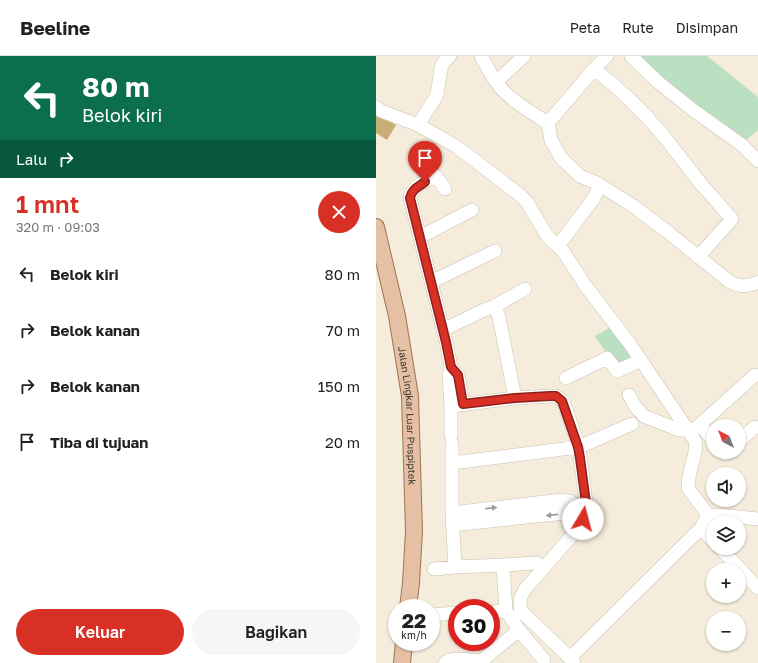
<!DOCTYPE html>
<html lang="id">
<meta charset="utf-8">
<style>
body{margin:0;font-family:"Golos Text",sans-serif;background:#f6f6f6;color:#222;height:100vh;display:flex;flex-direction:column;font-size:15px;white-space:nowrap}
*{box-sizing:border-box;margin:0}
p{font-size:13px;color:#767676}
.icon{flex:none;width:22px;height:22px;fill:none;stroke:currentColor;stroke-width:2;stroke-linecap:round;stroke-linejoin:round}
.map{position:relative;flex:1;overflow:hidden}
.sheet{display:flex;flex-direction:column;background:#fff;width:376px}
.sheet>*{flex:none}
.top-card{background:#0b6e4f;color:#fff;overflow:hidden}
.needle{width:26px;rotate:318deg}
.fabs{position:absolute;left:330px;top:363px;display:grid;gap:8px}
.fabs a{display:grid;place-items:center;width:40px;height:40px;border-radius:50%;background:#fff;box-shadow:0 1px 3px #0004;font-size:20px}
.speed{position:absolute;left:12px;top:543px;display:flex;gap:8px;font-size:20px;font-weight:700;text-align:center}
.speed>*{display:grid;place-content:center;width:52px;height:52px;border-radius:50%;background:#fff;box-shadow:0 1px 3px #0004;line-height:1}
.speed small{font-size:10px;font-weight:400}
.speed .limit{border:6px solid #d22;background:#fff;color:#111}
.pin{position:absolute;display:grid;place-items:center;width:34px;height:34px;color:#fff;margin:-41px -17px;border-radius:50% 50% 50% 0;rotate:-45deg;box-shadow:0 0 4px #0007}
.pin .icon{rotate:45deg}
.me{position:absolute;width:44px;margin:-22px;rotate:8deg;stroke-linejoin:round;filter:drop-shadow(0 0 3px #0008)}
.turn{display:flex;align-items:center;gap:14px;height:84px;padding:0 16px;font-size:18px}
.turn .icon{width:52px;height:52px;stroke-width:2.5}
.turn b{display:block;font-size:28px;line-height:34px}
.then{display:flex;align-items:center;height:38px;padding:0 16px;background:#0003;gap:8px;font-size:15px}
.round{display:grid;place-items:center;flex:none;width:42px;height:42px;border-radius:21px;background:#f6f6f6}
.summary{display:flex;align-items:center;justify-content:space-between;height:68px;padding:0 16px}
h1{font-size:24px;font-weight:600;line-height:30px;color:#d93025}
.cta{display:flex;gap:8px;margin-top:auto;padding:8px 16px}
.cta a{flex:1;height:46px;border-radius:24px;background:#d93025;color:#fff;font-size:16px;font-weight:600;line-height:46px;text-align:center}
.cta a+a{background:#f6f6f6;color:#222}
ul{padding:0;list-style:none}
li{display:flex;align-items:center;gap:12px;height:56px;padding:0 16px}
li div{flex:1}
li b{display:block;font-size:15px}
li em{font-style:normal}
header{display:flex;align-items:center;gap:24px;box-sizing:border-box;height:56px;padding:0 20px;background:#fff;border-bottom:1px solid #e0e0e0}
header strong{font-size:19px}
nav{display:flex;gap:22px;margin-inline-start:auto;font-size:14px}
main{display:flex;flex:1;min-height:0}
.map>svg:first-child{display:block}
</style>
<header>
<strong>Beeline</strong>
<nav><a>Peta</a><a>Rute</a><a>Disimpan</a></nav>
</header>
<main>
<section class="sheet">
<div class="top-card">
<div class="turn"><svg class="icon" aria-label="left" viewBox="0 0 24 24"><path d="M17 20v-9H6M10 6l-5 5 5 5"/></svg><div><b>80 m</b>Belok kiri</div></div>
<div class="then">Lalu<svg class="icon" aria-label="right" viewBox="0 0 24 24"><path d="M7 20v-9h11M14 6l5 5-5 5"/></svg></div>
</div>
<div class="summary"><div><h1>1 mnt</h1><p>320 m · 09:03</p></div><a class="round" style="background:#d93025;color:#fff"><svg class="icon" aria-label="close" viewBox="0 0 24 24"><path d="M6 6l12 12M18 6L6 18"/></svg></a></div>
<ul>
<li><svg class="icon" aria-label="left" viewBox="0 0 24 24"><path d="M17 20v-9H6M10 6l-5 5 5 5"/></svg><div><b>Belok kiri</b></div><em>80 m</em></li>
<li><svg class="icon" aria-label="right" viewBox="0 0 24 24"><path d="M7 20v-9h11M14 6l5 5-5 5"/></svg><div><b>Belok kanan</b></div><em>70 m</em></li>
<li><svg class="icon" aria-label="right" viewBox="0 0 24 24"><path d="M7 20v-9h11M14 6l5 5-5 5"/></svg><div><b>Belok kanan</b></div><em>150 m</em></li>
<li><svg class="icon" aria-label="arrive" viewBox="0 0 24 24"><path d="M6 21V4h12l-3 4 3 4H6"/></svg><div><b>Tiba di tujuan</b></div><em>20 m</em></li>
</ul>
<div class="cta"><a>Keluar</a><a>Bagikan</a></div>
</section>
<div class="map">
<svg width="382" height="607" viewBox="0 0 382 607">
<rect width="100%" height="100%" fill="#f5ecdb"/>
<path fill="#badfc1" d="M258 0H331L382 41V74L362 91Z
M235 271 259 303 241 312 219 280Z"/>
<path fill="#c8ad74" d="M1 58 20 69 11 84 0 77V59Z"/>
<g fill="none" stroke-linecap="round" stroke-linejoin="round">
<defs>
<path id="minor" d="M105 0C110 9 115 19 121 27 131 42 156 57 172 67L175 84 185 102 204 120 221 127V135L218 142 182 190
M255 0 282 26 317 54 366 89 382 105
M218 13 231 0
M120 26 148 0
M0 51 5 55 42 69 71 85 81 91 114 116 145 140 151 146 171 180 187 195 209 229 254 288 319 385C322 398 311 417 312 432L332 459 325 472 194 602
M172 67 218 13C243 32 266 54 286 78 300 95 312 112 326 129 336 140 346 152 356 163L322 201
M42 69 58 44 61 39 65 12 67 7 74 0
M221 127 257 150 293 177 354 226C364 231 371 231 382 226
M69 133 60 120C50 125 36 130 34 142L70 285 75 311 73 320 75 350V380
M44 181 96 154
M55 226 119 195
M119 250 149 233
M67 274 108 254 119 250 123 261 139 342
M75 311 82 319 87 348
M190 322 231 302 241 315 265 304
M253 339 259 350 268 360 303 374H313L320 372 379 319
M75 350 139 342 174 340H180L187 345 203 391 210 447 207 463 200 475 150 532C144 541 143 544 145 555L194 602 198 607
M324 369 337 384
M363 385 379 371
M76 388V457L79 511 127 509
M347 396 349 398 351 396
M76 407 203 391 256 368
M76 457 186 444C188 444 191 445 193 445 202 449 194 455 189 457L76 469
M332 459H343L382 463
M325 472 337 485
M344 492 382 532
M161 507 127 509 130 555 143 574 168 604V607
M58 513 79 511
M115 556 130 555
M55 559 81 557
M69 607C76 600 96 605 105 605
M103 607 143 574"/>
<g id="major">
<path id="s1" d="M0 171 21 260 34 340 38 475 35 527 32 552"/>
<path d="M26 607 28 586"/>
</g>
</defs>
<use href="#minor" stroke="#cac2b1" stroke-width="14"/>
<use href="#major" stroke="#9e7554" stroke-width="18"/>
<use href="#minor" stroke="#fff" stroke-width="13"/>
<use href="#major" stroke="#e5c0a4" stroke-width="16"/>
</g>
<defs><path id="oneway-solid" d="M-6-.8H1V-3.2L6.5 0L1 3.2V.8H-6Z"/></defs>
<g fill="#9c9b98">
<use href="#oneway-solid" transform="translate(115 452) rotate(-7)"/>
<use href="#oneway-solid" transform="translate(176 459) rotate(174)"/>
</g>
<g fill="none" stroke-linecap="round" stroke-linejoin="round">
<defs>
<path id="route" d="M49 126C42 131 36 133 34 142L70 286 75 311 82 319 87 348 139 342 174 340H180L186 345 202 391 204 402 210 447 207 463"/>
</defs>
<use href="#route" stroke="#8d1f18" stroke-width="10"/>
<use href="#route" stroke="#d93025" stroke-width="7"/>
</g>
<g text-anchor="middle" dominant-baseline="central" stroke-width="3.5" stroke-linejoin="round" paint-order="stroke">
<g font-size="10" fill="#3a3730" stroke="#fffaef">
<text stroke="none"><textPath href="#s1" startOffset="192">Jalan Lingkar Luar Puspiptek</textPath></text>
</g>
</g>
</svg>
<div class="fabs">
<a><svg class="needle" viewBox="-14 -14 28 28"><path d="M0-13l5 13h-10z" fill="#e53935"/><path d="M0 13l5-13h-10z" fill="#767676"/></svg></a>
<a><svg class="icon" aria-label="sound" viewBox="0 0 24 24"><path d="M4 9h4l5-4v14l-5-4H4zM17 9q2 3 0 6"/></svg></a>
<a><svg class="icon" aria-label="layers" viewBox="0 0 24 24"><path d="M12 4l9 5-9 5-9-5zM3 14l9 5 9-5"/></svg></a>
<a>+</a>
<a>−</a>
</div>
<div class="speed"><div>22<small>km/h</small></div><div class="limit">30</div></div>
<div class="pin" style="left:49px;top:126px;background:#d93025"><svg class="icon" aria-label="arrive" viewBox="0 0 24 24"><path d="M6 21V4h12l-3 4 3 4H6"/></svg></div>
<svg class="me" style="left:207px;top:463px" viewBox="-20 -20 40 40"><circle r="19" fill="#fff"/><path d="M0-13L10 11 0 6-10 11z" fill="#d93025"/></svg>
</div>
</main>
